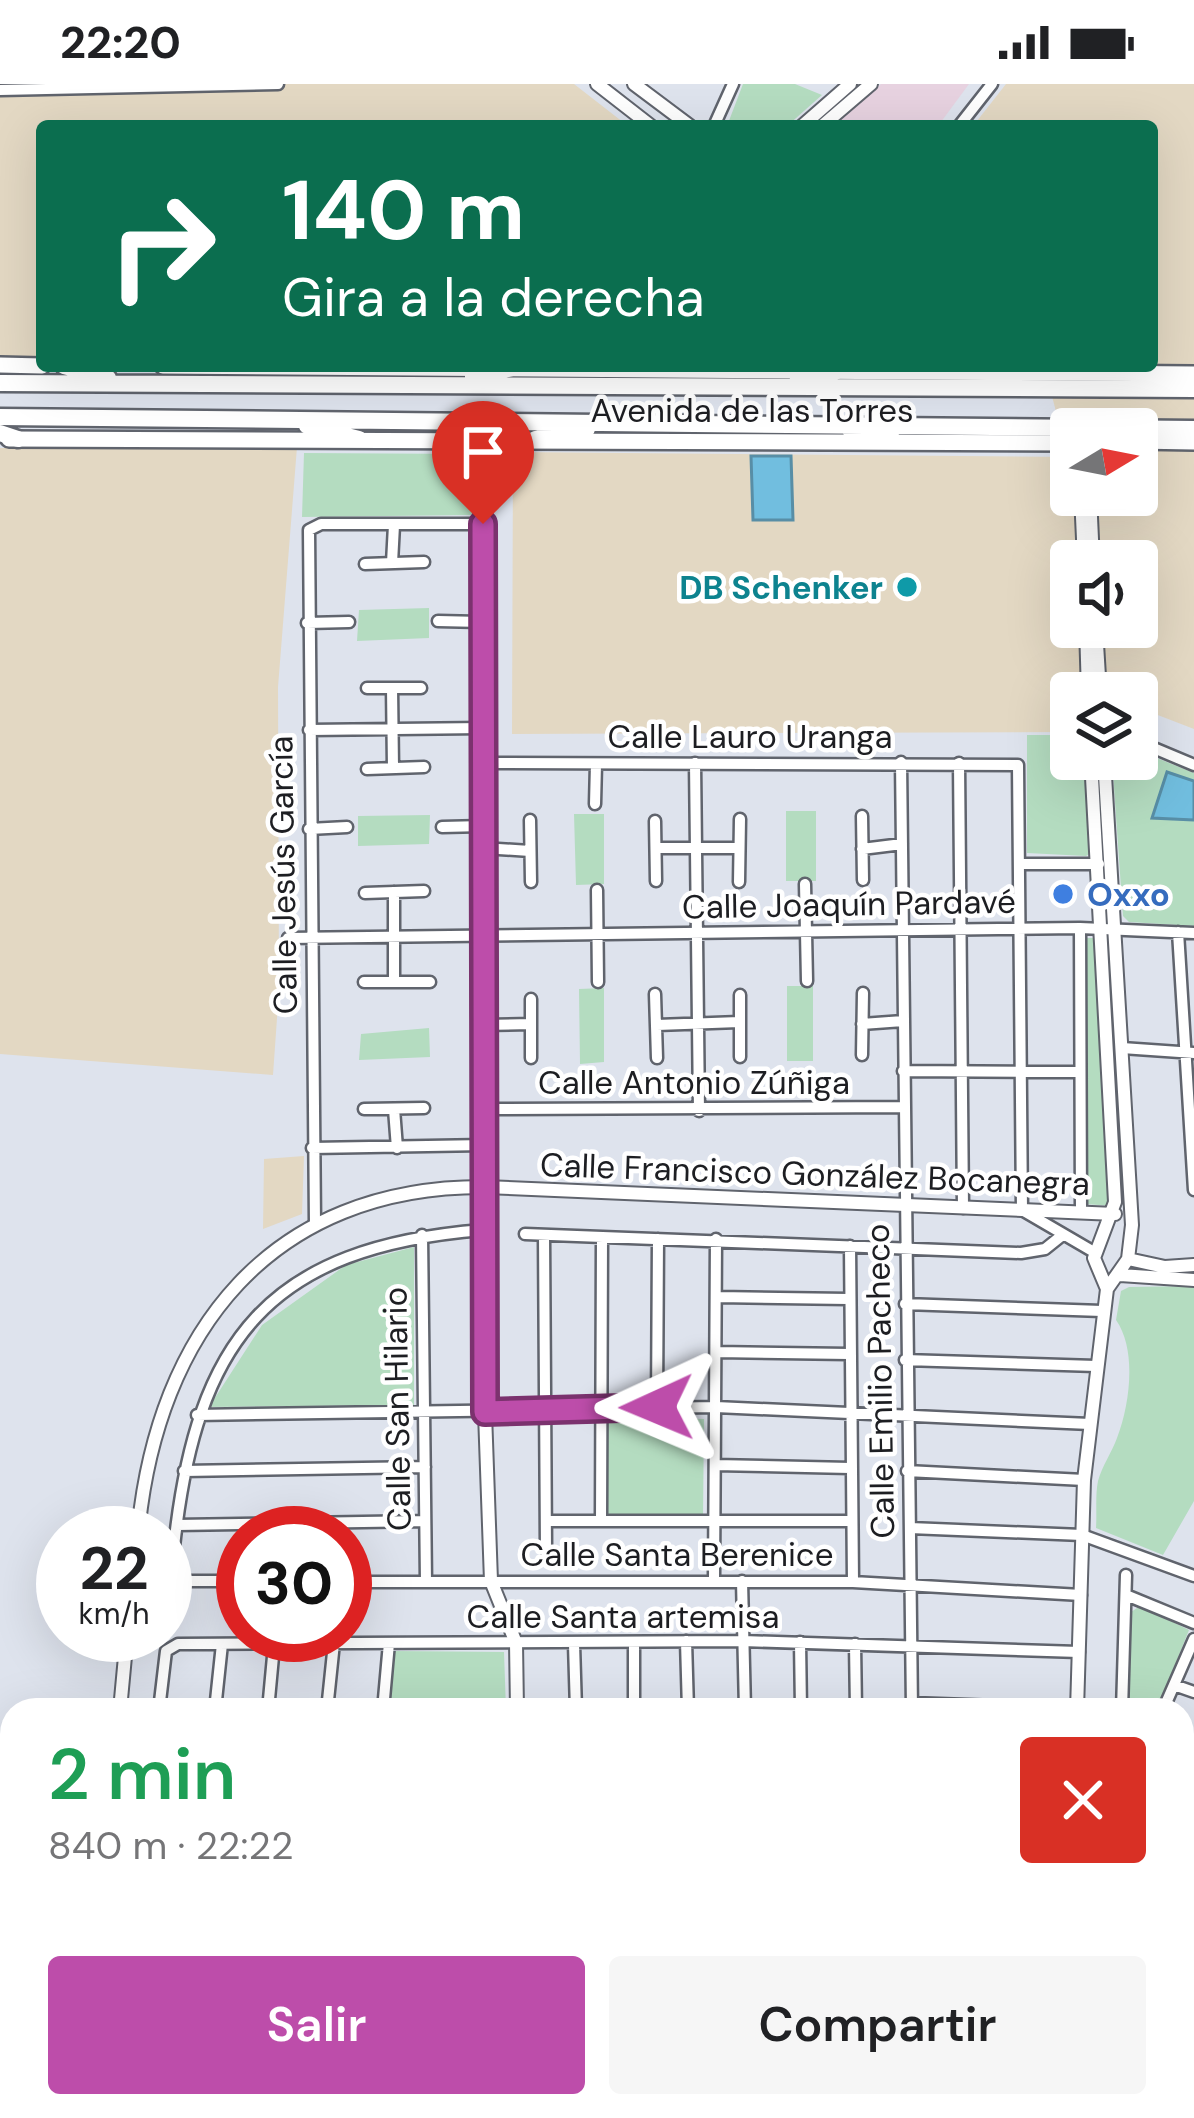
<!DOCTYPE html>
<html lang="es">
<meta charset="utf-8">
<style>
body{margin:0;font-family:"DM Sans",sans-serif;background:#f6f6f6;color:#202124;height:100vh;display:flex;flex-direction:column;font-size:45px;white-space:nowrap}
*{box-sizing:border-box;margin:0}
p{font-size:39px;color:#757577}
.icon{flex:none;width:66px;height:66px;fill:none;stroke:currentColor;stroke-width:2;stroke-linecap:round;stroke-linejoin:round}
.map{position:relative;flex:1;overflow:hidden}
.panel{position:absolute;left:0px;top:1614px;width:1194px;height:420px;display:flex;flex-direction:column;background:#fff;border-radius:36px 36px 0 0;box-shadow:0 12px 48px #0002}
.panel>*{flex:none}
.guide{position:absolute;left:36px;top:36px;width:1122px;height:252px;border-radius:12px;box-shadow:0 12px 48px #0002;background:#0b6e4f;color:#fff;overflow:hidden}
.needle{width:78px;rotate:80deg}
.buttons{position:absolute;left:1050px;top:324px;display:grid;gap:24px}
.buttons a{display:grid;place-items:center;width:108px;height:108px;border-radius:12px;background:#fff;box-shadow:0 12px 48px #0002;font-size:60px}
.speed{position:absolute;left:36px;top:1422px;display:flex;gap:24px;font-size:60px;font-weight:700;text-align:center}
.speed>*{display:grid;place-content:center;width:156px;height:156px;border-radius:50%;background:#fff;box-shadow:0 12px 48px #0002;line-height:1}
.speed small{font-size:30px;font-weight:400}
.speed .limit{border:18px solid #d22;background:#fff;color:#111}
.pin{position:absolute;display:grid;place-items:center;width:102px;height:102px;color:#fff;margin:-123px -51px;border-radius:50% 50% 50% 0;rotate:-45deg;box-shadow:0 0 12px #0007}
.pin .icon{rotate:45deg}
.me{position:absolute;width:132px;margin:-66px;rotate:269deg;stroke-linejoin:round;filter:drop-shadow(0 0 9px #0008)}
.turn{display:flex;align-items:center;gap:42px;height:252px;padding:0 48px;font-size:54px}
.turn .icon{width:156px;height:156px;stroke-width:2.5}
.turn b{display:block;font-size:84px;line-height:102px}
.round{display:grid;place-items:center;flex:none;width:126px;height:126px;border-radius:12px;background:#f6f6f6}
.headline{display:flex;align-items:center;justify-content:space-between;height:204px;padding:0 48px}
h1{font-size:72px;font-weight:600;line-height:90px;color:#1e9e55}
.button{display:flex;gap:24px;margin-top:auto;padding:24px 48px}
.button a{flex:1;height:138px;border-radius:12px;background:#bd4daa;color:#fff;font-size:48px;font-weight:600;line-height:138px;text-align:center}
.button a+a{background:#f6f6f6;color:#202124}
.status{display:flex;justify-content:space-between;align-items:center;height:84px;padding:0 60px;background:#fff;direction:ltr}
.status svg{height:33px;fill:currentColor}
.map>svg:first-child{display:block}
</style>
<div class="status"><b>22:20</b><svg viewBox="0 0 49 12"><path d="M0 12V9h3v3zM5 12V6h3v6zM10 12V3h3v9zM15 12V0h3v12zM26 1h20v11H26zM47 4h2v5h-2z"/></svg></div>
<div class="map">
<svg width="1194" height="2034" viewBox="0 0 1194 2034">
<rect width="100%" height="100%" fill="#dee3ed"/>
<path fill="#e3d8c3" fill-rule="evenodd" d="M0 0H574L628 42H42V274H0Z
M1006 0H1194V645L1137 623V609H1071V648L512 650 513 368 1068 373 1044 282H1152V42H973ZM1071 345H1137V411H1071ZM1071 477H1137V543H1071Z
M297 363 278 603 279 906 273 991 0 970V364Z
M304 1072 302 1130 263 1145 264 1075Z"/>
<path fill="#e7d2e0" d="M881 0H969L938 42H832Z"/>
<path fill="#b4dcc0" d="M743 0H795L822 11 787 42H727Z
M304 369 472 370V431L302 433Z
M429 524V554L357 557 359 526Z
M1027 651H1071V675H1086L1091 769 1086 772 1027 769Z
M1137 666 1194 689V842L1129 838 1123 832 1112 675H1137Z
M786 727H816V797H786Z
M574 730H604V800L576 801Z
M430 731 429 760 358 762V732Z
M1085 854H1095L1111 1122 1086 1120Z
M787 902H813V977H787Z
M604 904V978L580 980 579 905Z
M429 944 430 973 359 976 361 950Z
M414 1163V1321L209 1323 262 1241 346 1181Z
M1194 1202V1417L1163 1471 1096 1444C1097 1429 1095 1411 1098 1397 1102 1382 1112 1368 1117 1354 1130 1320 1137 1266 1116 1236L1121 1207 1129 1203Z
M607 1333 704 1335 703 1433 606 1431Z
M1140 1522 1189 1546 1157 1626H1128L1131 1528Z
M395 1567 504 1568 506 1626H389Z
M640 2022H916V2034H641Z"/>
<path fill="#71bedf" stroke="#588ea6" stroke-width="3" d="M751 372H791L793 436H753Z
M1167 688 1194 697V736L1152 734Z"/>
<g fill="none" stroke-linecap="round" stroke-linejoin="round">
<defs>
<path id="minor" d="M0 6 278 0
M714 42 733 0
M959 42 992 0
M392 479 394 441
M365 480 424 478
M438 537 482 538
M307 539 349 538
M367 604H421
M392 604 393 684
M309 646 483 644
M1137 657 1194 681
M901 678 912 1626
M483 679 1018 681 1022 1126 1094 1168
M695 679 699 1027
M959 679 963 1124
M367 685 424 683
M595 720 596 680
M862 732 863 796
M530 736 531 798
M655 737 656 797
M442 743 483 742
M309 745 347 743
M483 764 530 767
M656 764H738
M862 765 902 760
M1020 780H1099
M739 798 740 735
M805 800 807 897
M597 806 598 898
M394 808V897
M365 809 424 807
M1080 844 1081 1128
M1178 848 1194 1106
M288 854 1080 844 1194 849
M364 898H430
M655 910 657 974
M740 911V973
M531 915V974
M862 940 903 937
M483 941 531 940
M657 941 739 938
M1122 964 1194 969
M862 971 863 909
M903 987 1080 988
M364 1025 424 1024
M394 1025 397 1064
M485 1025 903 1023
M312 1064 485 1061
M315 1139 309 446 321 440H483
M525 1150 1021 1169 1045 1165 1060 1153
M422 1151 426 1498
M544 1151 546 1466
M850 1162 853 1498
M718 1213 848 1215
M905 1220 1102 1227
M717 1268 849 1270
M905 1276 1096 1282
M657 1323 658 1155
M197 1331 716 1323 1090 1340
M715 1381 850 1384
M184 1387 425 1383
M907 1387 1084 1396
M546 1437H851
M601 1437 602 1153
M177 1441 425 1437
M910 1444 1082 1451 1194 1492
M174 1463C196 1255 269 1163 483 1146
M714 1496 716 1155
M165 1497H243
M742 1497 745 1626
M345 1498H853L1081 1511
M1126 1511 1194 1539
M686 1557 688 1626
M800 1558 801 1626
M634 1559V1626
M574 1560 576 1626
M855 1560 856 1626
M1174 1601 1194 1608
M911 1619 1077 1625
M159 1626 166 1567 178 1560 743 1557 1079 1568
M215 1626 222 1560
M268 1626 275 1551
M327 1626 334 1559
M383 1626 389 1559
M1122 1626 1126 1491
M1163 1626 1194 1555
M1182 1701 1194 1689
M1182 1714 1194 1727
M1182 1823 1194 1812
M1182 1825 1194 1835
M1182 1899 1194 1904
M182 2022V2034
M241 2022V2034
M300 2022V2034
M358 2022 359 2034
M416 2022V2034
M476 2022V2034
M982 2034 991 2022
M1052 2034 1060 2022
M1119 2034 1126 2022
M1189 2034 1194 2026"/>
<path id="tertiary" d="M597 0 651 42
M634 0 690 42
M802 42 850 0
M822 42 871 0
M480 355 485 1329 491 1497 516 1559 517 1626
M1081 411 1084 477
M1090 411 1093 477
M1086 543 1088 609
M1096 543 1100 609
M1091 675 1115 1118 1094 1174 1107 1205
M1104 675 1132 1141 1128 1175 1107 1205
M1128 1175 1165 1183 1194 1181
M1120 1191 1194 1196
M138 1449C157 1247 271 1102 485 1103L1115 1130
M120 1626 127 1551
M1077 1626 1084 1396 1107 1205
M1182 1950 1194 1953
M97 2022V2034
M537 2022V2034
M930 2022 931 2034"/>
<path id="secondary" d="M1182 1753 1194 1742
M1182 1772 1194 1762
M0 1823 12 1824
M0 1839 12 1840"/>
<path id="primary" d="M0 281 42 282
M163 282 1194 290
M9 355 1071 359
M1137 357 1194 358"/>
<path id="trunk" d="M64 282 108 294
M1154 290 1182 299
M473 292 513 284
M797 298 837 287
M0 299 1194 305
M0 333 1194 345
M307 342 359 355
M850 346 894 357
M0 349 18 355
M535 355 587 345"/>
</defs>
<use href="#minor" stroke="#60646d" stroke-width="15"/>
<use href="#tertiary" stroke="#60646d" stroke-width="16"/>
<use href="#secondary" stroke="#60646d" stroke-width="18"/>
<use href="#primary" stroke="#60646d" stroke-width="20"/>
<use href="#trunk" stroke="#60646d" stroke-width="21"/>
<use href="#minor" stroke="#fff" stroke-width="10"/>
<use href="#tertiary" stroke="#fff" stroke-width="12"/>
<use href="#secondary" stroke="#fff" stroke-width="14"/>
<use href="#primary" stroke="#fff" stroke-width="15"/>
<use href="#trunk" stroke="#fff" stroke-width="16"/>
</g>
<g fill="none" stroke-linecap="round" stroke-linejoin="round">
<defs>
<path id="route" d="M483 440 485 1328 657 1323"/>
</defs>
<use href="#route" stroke="#7b326e" stroke-width="30"/>
<use href="#route" stroke="#bd4daa" stroke-width="21"/>
</g>
<circle fill="#0f9aa8" stroke="#fff" stroke-width="4.5" cx="907" cy="503" r="12"/>
<circle fill="#3f7fe0" stroke="#fff" stroke-width="4.5" cx="1063" cy="810" r="12"/>
<g text-anchor="middle" dominant-baseline="central" stroke-width="9" stroke-linejoin="round" paint-order="stroke">
<g font-size="33" fill="#1d1e22" stroke="#fff">
<text x="752" y="326">Avenida de las Torres</text>
<text x="750" y="652">Calle Lauro Uranga</text>
<text transform="translate(283 791) rotate(-91)">Calle Jesús García</text>
<text transform="translate(849 820) rotate(-1)">Calle Joaquín Pardavé</text>
<text x="694" y="998">Calle Antonio Zúñiga</text>
<text transform="translate(815 1090) rotate(2)">Calle Francisco González Bocanegra</text>
<text transform="translate(880 1297) rotate(-91)">Calle Emilio Pacheco</text>
<text transform="translate(397 1325) rotate(-91)">Calle San Hilario</text>
<text x="677" y="1470">Calle Santa Berenice</text>
<text x="623" y="1532">Calle Santa artemisa</text>
</g>
<g font-size="33" font-weight="bold" fill="#0d838f" stroke="#fff" text-anchor="end">
<text x="883" y="503">DB Schenker</text>
</g>
<g font-size="33" font-weight="bold" fill="#366cbe" stroke="#fff" text-anchor="start">
<text x="1087" y="810">Oxxo</text>
</g>
</g>
</svg>
<div class="buttons">
<a><svg class="needle" viewBox="-14 -14 28 28"><path d="M0-13l5 13h-10z" fill="#e53935"/><path d="M0 13l5-13h-10z" fill="#757577"/></svg></a>
<a><svg class="icon" aria-label="sound" viewBox="0 0 24 24"><path d="M4 9h4l5-4v14l-5-4H4zM17 9q2 3 0 6"/></svg></a>
<a><svg class="icon" aria-label="layers" viewBox="0 0 24 24"><path d="M12 4l9 5-9 5-9-5zM3 14l9 5 9-5"/></svg></a>
</div>
<div class="speed"><div>22<small>km/h</small></div><div class="limit">30</div></div>
<div class="pin" style="left:483px;top:440px;background:#d93025"><svg class="icon" aria-label="arrive" viewBox="0 0 24 24"><path d="M6 21V4h12l-3 4 3 4H6"/></svg></div>
<svg class="me" style="left:657px;top:1323px" viewBox="-20 -20 40 40"><path d="M0-17L14 15 0 8-14 15z" fill="#bd4daa" stroke="#fff" stroke-width="4"/></svg>
<div class="guide">
<div class="turn"><svg class="icon" aria-label="right" viewBox="0 0 24 24"><path d="M7 20v-9h11M14 6l5 5-5 5"/></svg><div><b>140 m</b>Gira a la derecha</div></div>
</div>
<section class="panel">
<div class="headline"><div><h1>2 min</h1><p>840 m · 22:22</p></div><a class="round" style="background:#d93025;color:#fff"><svg class="icon" aria-label="close" viewBox="0 0 24 24"><path d="M6 6l12 12M18 6L6 18"/></svg></a></div>
<div class="button"><a>Salir</a><a>Compartir</a></div>
</section>
</div>
